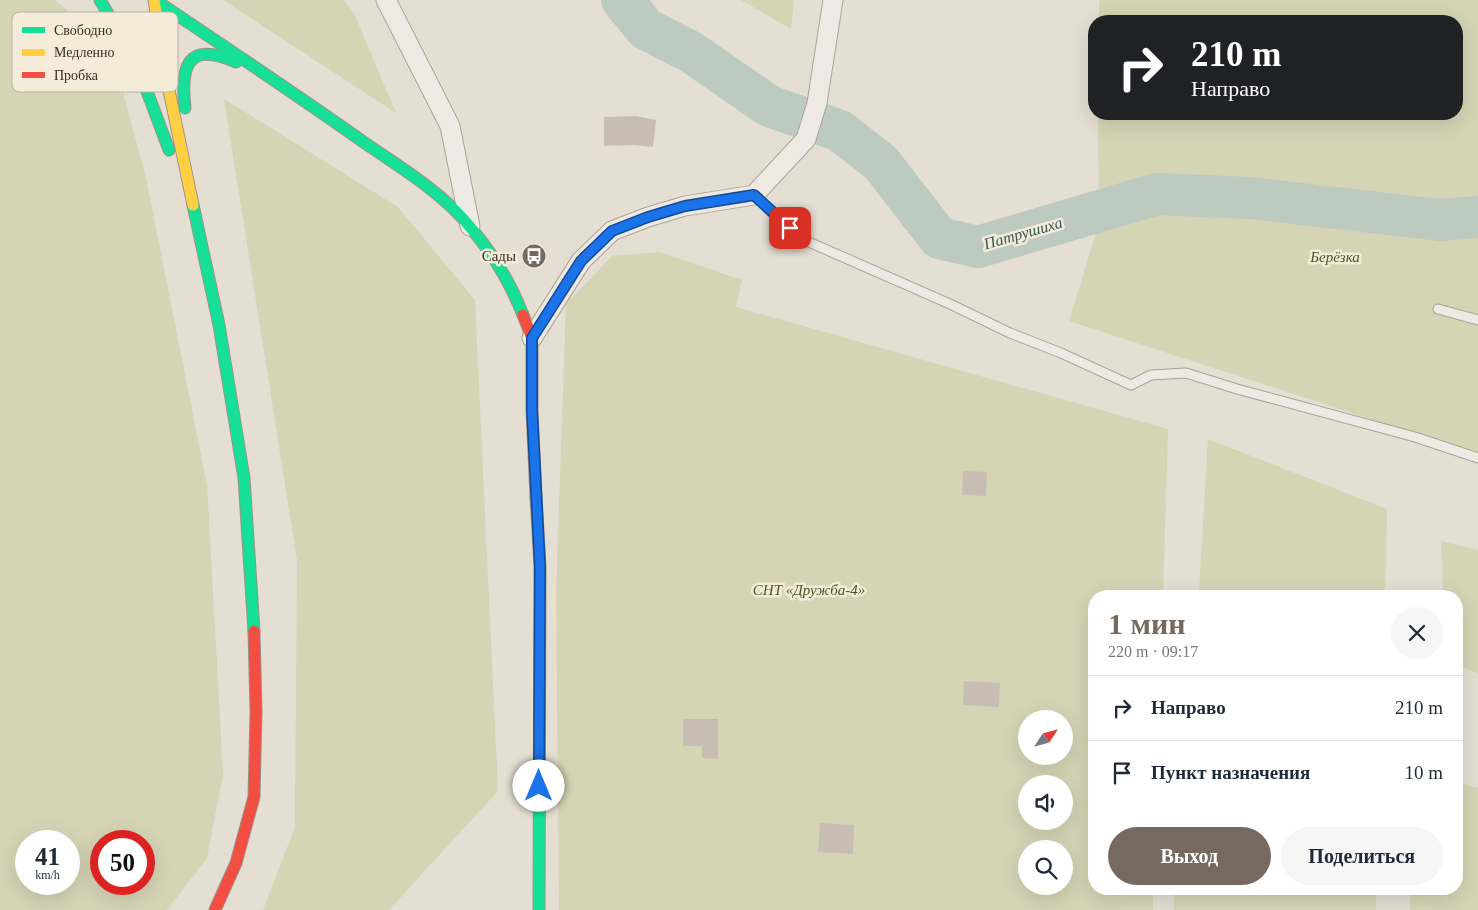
<!DOCTYPE html>
<html lang="ru">
<meta charset="utf-8">
<style>
body{margin:0;font-family:"Times New Roman",serif;background:#f6f6f7;color:#1f2937;height:100vh;display:flex;flex-direction:column;font-size:19px;white-space:nowrap}
*{box-sizing:border-box;margin:0}
p{font-size:16px;color:#747a83}
.icon{flex:none;width:28px;height:28px;fill:none;stroke:currentColor;stroke-width:2;stroke-linecap:round;stroke-linejoin:round}
.map{position:relative;flex:1;overflow:hidden}
.side{position:absolute;left:1088px;top:590px;width:375px;height:305px;display:flex;flex-direction:column;background:#fff;border-radius:20px;box-shadow:0 5px 20px #0002}
.side>*{flex:none}
.banner{position:absolute;left:1088px;top:15px;width:375px;height:105px;border-radius:20px;box-shadow:0 5px 20px #0002;background:#202124;color:#fff;overflow:hidden}
.needle{width:32px;rotate:54deg}
.fabs{position:absolute;left:1018px;top:710px;display:grid;gap:10px}
.fabs a{display:grid;place-items:center;width:55px;height:55px;border-radius:50%;background:#fff;box-shadow:0 5px 20px #0002;font-size:25px}
.speed{position:absolute;left:15px;top:830px;display:flex;gap:10px;font-size:25px;font-weight:700;text-align:center}
.speed>*{display:grid;place-content:center;width:65px;height:65px;border-radius:50%;background:#fff;box-shadow:0 5px 20px #0002;line-height:1}
.speed small{font-size:12px;font-weight:400}
.speed .limit{border:8px solid #d22;background:#fff;color:#111}
.pin{position:absolute;display:grid;place-items:center;width:42px;height:42px;color:#fff;margin:-21px;border-radius:10px;box-shadow:0 2px 8px #0006}
.me{position:absolute;width:55px;margin:-28px;rotate:0deg;stroke-linejoin:round;filter:drop-shadow(0 0 4px #0008)}
.turn{display:flex;align-items:center;gap:18px;height:105px;padding:0 20px;font-size:22px}
.turn .icon{width:65px;height:65px;stroke-width:2.5}
.turn b{display:block;font-size:35px;line-height:42px}
.round{display:grid;place-items:center;flex:none;width:52px;height:52px;border-radius:26px;background:#f6f6f7}
.head{display:flex;align-items:center;justify-content:space-between;height:85px;padding:0 20px}
h1{font-size:30px;font-weight:700;line-height:38px;color:#766a60}
.action{display:flex;gap:10px;margin-top:auto;padding:10px 20px}
.action a{flex:1;height:58px;border-radius:30px;background:#766a60;color:#fff;font-size:20px;font-weight:700;line-height:58px;text-align:center}
.action a+a{background:#f6f6f7;color:#1f2937}
ul{padding:0;list-style:none}
li{display:flex;align-items:center;gap:15px;height:65px;padding:0 20px;border-top:1px solid #e0e1e3}
li div{flex:1}
li b{display:block;font-size:19px}
li em{font-style:normal}
.map>svg:first-child{display:block}
</style>
<div class="map">
<svg width="1478" height="910" viewBox="0 0 1478 910">
<rect width="100%" height="100%" fill="#e5ded2"/>
<path fill="#d5d4b5" fill-rule="evenodd" d="M0 0H55L72 14 119 77 146 178 207 485 223 774 207 858 167 910H0ZM26 841H69V884H26ZM101 841H144V884H101Z
M223 0H343L354 13 396 113Z
M741 0H794L791 29Z
M1099 0H1478V454L1069 321 1099 223 1098 114H1456V21H1099Z
M224 99 398 207 475 300 498 791 389 910H263L295 827 297 560Z
M659 252 742 280 736 307 1168 429 1163 596H1094V889H1153V910H559L556 595 566 304 612 256ZM1026 719H1064V756H1026ZM1026 784H1064V821H1026ZM1026 849H1064V886H1026Z
M1208 439 1387 509 1385 596H1210L1199 592Z
M1441 541 1478 550V674L1456 664V596H1443Z
M1456 782 1478 788V910H1410V889H1456Z
M1174 889H1376V910H1174Z"/>
<g fill="none" stroke-linecap="round" stroke-linejoin="round">
<path stroke="#bccac0" stroke-width="42" d="M622 0 646 29 691 52 769 106 840 131 881 163 939 238 978 247 1157 194 1250 198 1440 220 1478 217"/>
</g>
<path fill="#c8bdb3" d="M636 116 656 120 653 147 634 145 604 146V117Z
M963 471 987 472 986 496 962 495Z
M964 681 1000 683 999 707 963 705Z
M683 719H718V759L702 758V746H683Z
M820 823 854 825 853 854 818 852Z"/>
<g fill="none" stroke-linecap="round" stroke-linejoin="round">
<defs>
<path id="lane" d="M754 195 802 239 950 304 1010 333 1061 353 1131 385 1151 375 1186 373 1237 389 1415 437 1478 458
M1438 309 1478 320"/>
<path id="street" d="M386 0 450 126 470 226
M532 338 581 261 612 231 648 217 685 206 754 195 806 139 817 103 833 0"/>
<path id="fast" d="M100 0 136 62 169 150
M155 0C225 47 296 94 365 143 401 168 443 193 471 228 492 253 511 284 523 315
M185 108C180 65 188 41 236 62
M193 205 219 325 244 478 254 631
M536 497 540 567 539 910"/>
<path id="slow" d="M154 0 166 76 193 205"/>
<path id="jam" d="M523 315 532 338V410L536 497
M215 910 236 863 254 797 256 712 254 631"/>
</defs>
<use href="#lane" stroke="#aba39a" stroke-width="11"/>
<use href="#street" stroke="#aba39a" stroke-width="21"/>
<use href="#fast" stroke="#9a938a" stroke-width="13"/>
<use href="#slow" stroke="#9a938a" stroke-width="13"/>
<use href="#jam" stroke="#9a938a" stroke-width="13"/>
<use href="#lane" stroke="#eee9e2" stroke-width="9"/>
<use href="#street" stroke="#eee9e2" stroke-width="19"/>
<use href="#fast" stroke="#16e098" stroke-width="11"/>
<use href="#slow" stroke="#ffcf43" stroke-width="11"/>
<use href="#jam" stroke="#f24e42" stroke-width="11"/>
</g>
<g fill="none" stroke-linecap="round" stroke-linejoin="round">
<defs>
<path id="route" d="M539 786 540 567 532 410V338L581 261 612 231 648 217 685 206 754 195 790 228"/>
</defs>
<use href="#route" stroke="#114b97" stroke-width="12"/>
<use href="#route" stroke="#1a73e8" stroke-width="9"/>
</g>
<defs>
<symbol id="bus-disc" viewBox="-11 -11 22 22"><circle r="9.5" fill="#766a60" stroke="#f4ebd9"/><path d="M-5-6H5V4H4V6H2V4H-2V6H-4V4H-5ZM-3.5-4V0h7V-4ZM-3.5 1.2v1.5H-2V1.2ZM2 1.2v1.5H3.5V1.2Z" fill="#fff"/></symbol>
</defs>
<g fill-rule="evenodd">
<use href="#bus-disc" x="520" y="242" width="28" height="28"/>
</g>
<g text-anchor="middle" dominant-baseline="central" stroke-width="5" stroke-linejoin="round" paint-order="stroke">
<g font-size="15" fill="#3a2c22" stroke="#f4ebd9" text-anchor="end">
<text x="516" y="256">Сады</text>
</g>
<g font-size="15" font-style="italic" fill="#4c5529" stroke="#f4ebd9">
<text x="1335" y="257">Берёзка</text>
<text x="809" y="590">СНТ «Дружба-4»</text>
</g>
<g font-size="16" font-style="italic" fill="#325954" stroke="#f4ebd9">
<text transform="translate(1023 233) rotate(-16)">Патрушиха</text>
</g>
</g>
<rect x="12" y="12" width="166" height="80" rx="8" fill="#f4ebd9" stroke="#bcb2a2" stroke-width="1"/>
<rect x="22" y="27" width="23" height="6" fill="#16e098"/>
<rect x="22" y="49" width="23" height="7" fill="#ffcf43"/>
<rect x="22" y="72" width="23" height="6" fill="#f24e42"/>
<g font-size="14" fill="#3a2c22">
<text x="54" y="35">Свободно</text>
<text x="54" y="57">Медленно</text>
<text x="54" y="80">Пробка</text>
</g>
</svg>
<div class="fabs">
<a><svg class="needle" viewBox="-14 -14 28 28"><path d="M0-13l5 13h-10z" fill="#e53935"/><path d="M0 13l5-13h-10z" fill="#747a83"/></svg></a>
<a><svg class="icon" aria-label="sound" viewBox="0 0 24 24"><path d="M4 9h4l5-4v14l-5-4H4zM17 9q2 3 0 6"/></svg></a>
<a><svg class="icon" aria-label="search" viewBox="0 0 24 24"><circle cx="10" cy="10" r="6"/><path d="M15 15l6 6"/></svg></a>
</div>
<div class="speed"><div>41<small>km/h</small></div><div class="limit">50</div></div>
<div class="pin" style="left:790px;top:228px;background:#d93025"><svg class="icon" aria-label="arrive" viewBox="0 0 24 24"><path d="M6 21V4h12l-3 4 3 4H6"/></svg></div>
<svg class="me" style="left:539px;top:786px" viewBox="-20 -20 40 40"><circle r="19" fill="#fff"/><path d="M0-13L10 11 0 6-10 11z" fill="#1a73e8"/></svg>
<div class="banner">
<div class="turn"><svg class="icon" aria-label="right" viewBox="0 0 24 24"><path d="M7 20v-9h11M14 6l5 5-5 5"/></svg><div><b>210 m</b>Направо</div></div>
</div>
<section class="side">
<div class="head"><div><h1>1 мин</h1><p>220 m · 09:17</p></div><a class="round"><svg class="icon" aria-label="close" viewBox="0 0 24 24"><path d="M6 6l12 12M18 6L6 18"/></svg></a></div>
<ul>
<li><svg class="icon" aria-label="right" viewBox="0 0 24 24"><path d="M7 20v-9h11M14 6l5 5-5 5"/></svg><div><b>Направо</b></div><em>210 m</em></li>
<li><svg class="icon" aria-label="arrive" viewBox="0 0 24 24"><path d="M6 21V4h12l-3 4 3 4H6"/></svg><div><b>Пункт назначения</b></div><em>10 m</em></li>
</ul>
<div class="action"><a>Выход</a><a>Поделиться</a></div>
</section>
</div>
